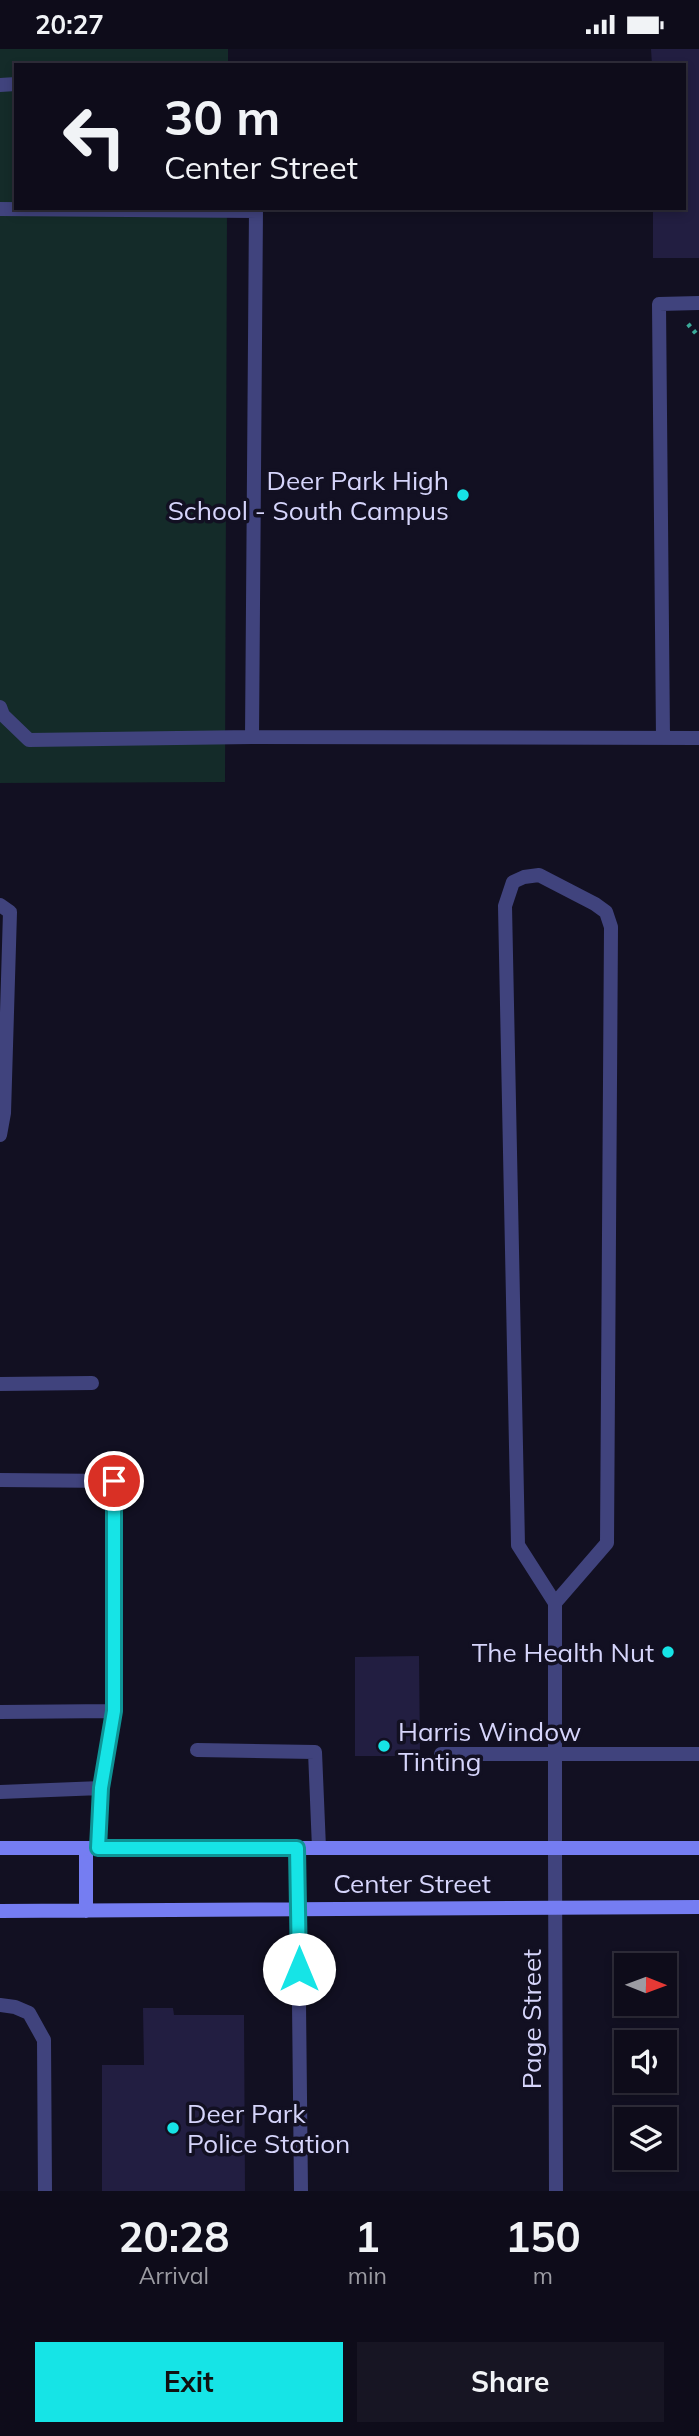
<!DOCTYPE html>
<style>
body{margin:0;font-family:Mulish,sans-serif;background:#171523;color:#f1f3f6;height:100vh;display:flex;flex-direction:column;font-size:26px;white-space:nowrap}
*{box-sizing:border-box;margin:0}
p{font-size:23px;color:#9b9ba2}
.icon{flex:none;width:38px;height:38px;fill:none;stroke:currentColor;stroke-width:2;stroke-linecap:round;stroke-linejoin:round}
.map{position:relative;height:2142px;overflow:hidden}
.drawer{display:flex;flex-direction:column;background:#0e0c1a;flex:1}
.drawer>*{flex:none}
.hud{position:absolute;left:14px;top:14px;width:672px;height:147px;border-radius:0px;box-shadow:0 4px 10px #0003,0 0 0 2px #2e2c39;background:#0e0c1a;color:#f1f3f6;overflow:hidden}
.needle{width:46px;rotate:91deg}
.buttons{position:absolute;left:614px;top:1904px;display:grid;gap:14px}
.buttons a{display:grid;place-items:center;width:63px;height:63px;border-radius:0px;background:#0e0c1a;box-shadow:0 4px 10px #0003,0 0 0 2px #2e2c39;font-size:35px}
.pin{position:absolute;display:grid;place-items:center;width:60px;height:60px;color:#fff;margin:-30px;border:4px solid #fff;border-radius:50%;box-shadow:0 2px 7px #0007}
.me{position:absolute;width:77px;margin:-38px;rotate:0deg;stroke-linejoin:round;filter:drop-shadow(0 0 5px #0008)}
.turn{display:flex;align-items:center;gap:24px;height:147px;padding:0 35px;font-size:32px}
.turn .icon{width:91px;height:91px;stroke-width:2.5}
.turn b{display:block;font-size:49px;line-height:60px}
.eta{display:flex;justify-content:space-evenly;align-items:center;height:119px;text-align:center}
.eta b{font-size:42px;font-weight:700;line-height:49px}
.primary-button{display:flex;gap:14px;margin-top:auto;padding:14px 35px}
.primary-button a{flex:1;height:80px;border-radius:0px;background:#16e4e6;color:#111;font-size:28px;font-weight:700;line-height:80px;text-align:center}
.primary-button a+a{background:#171523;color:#f1f3f6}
.status{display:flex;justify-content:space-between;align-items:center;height:49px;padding:0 35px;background:#0e0c1a;direction:ltr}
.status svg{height:19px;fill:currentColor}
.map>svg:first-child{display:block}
</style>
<div class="status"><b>20:27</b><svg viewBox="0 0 49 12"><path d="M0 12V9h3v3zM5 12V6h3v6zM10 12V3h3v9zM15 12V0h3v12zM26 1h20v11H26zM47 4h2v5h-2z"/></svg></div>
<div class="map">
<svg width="699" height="2142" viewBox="0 0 699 2142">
<rect width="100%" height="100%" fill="#121022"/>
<path fill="#142b29" d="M0 0H228V16H16V159H227L225 733 0 734Z"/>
<path fill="#221e41" d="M651 0H699V209H653V159H684V16H652Z
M419 1607 420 1707H355V1608Z
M143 1959H173L174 1966H244L245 2142H102V2016H144Z"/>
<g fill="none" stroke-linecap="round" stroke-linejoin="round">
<path stroke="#3aaa99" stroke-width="4.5" stroke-dasharray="3.5 5" stroke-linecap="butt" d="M688 275 699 288"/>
<path stroke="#40437d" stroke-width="14" d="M256 159 252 688 699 689
M0 160 256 162
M0 658 3 666 29 691 252 688
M663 689 659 255 699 254
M0 856 10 863 4 1064 0 1086
M0 1335 92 1334
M0 1431 114 1432V1662L101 1739 98 1799
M0 1663 114 1662
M197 1701 315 1703 319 1799
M441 1705H699
M0 1743 101 1739
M555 1799V1554L518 1496 505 857 513 833 524 828 539 826 595 855 606 863 611 878 607 1494 555 1554
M298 1859 301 2142
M0 1956 15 1958 29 1964 44 1991 45 2142"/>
<path stroke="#40437d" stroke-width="14" d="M0 36 16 35"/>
<path stroke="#40437d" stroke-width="14" d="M555 1799 556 2142"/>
<path stroke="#757df2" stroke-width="14" d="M0 1799H699
M297 1799 298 1859
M0 1862 699 1858
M86 1862V1799"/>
</g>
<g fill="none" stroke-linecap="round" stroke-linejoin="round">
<defs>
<path id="route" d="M114 1432V1662L101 1739 98 1799H297L299 1920"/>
</defs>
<use href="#route" stroke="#0e9496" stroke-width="18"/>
<use href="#route" stroke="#16e4e6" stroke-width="12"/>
</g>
<g fill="#16e4e6" stroke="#121022" stroke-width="2.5">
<circle cx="463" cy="446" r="7"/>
<circle cx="668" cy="1603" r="7"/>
<circle cx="384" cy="1697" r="7"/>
<circle cx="173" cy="2079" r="7"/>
</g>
<g text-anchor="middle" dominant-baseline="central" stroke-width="7" stroke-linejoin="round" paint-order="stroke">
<g font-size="26" fill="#d6d5fb" stroke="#121022" text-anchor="end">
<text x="449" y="431">Deer Park High<tspan x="449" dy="30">School - South Campus</tspan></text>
<text x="654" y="1603">The Health Nut</text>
<text x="398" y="1682" text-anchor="start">Harris Window<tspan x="398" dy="30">Tinting</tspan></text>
<text x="187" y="2064" text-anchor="start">Deer Park<tspan x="187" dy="30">Police Station</tspan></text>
</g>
<g font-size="26" fill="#d6d5fb" stroke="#121022">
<text x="412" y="1834">Center Street</text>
<text transform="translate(531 1970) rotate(-90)">Page Street</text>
</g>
</g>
</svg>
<div class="buttons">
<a><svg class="needle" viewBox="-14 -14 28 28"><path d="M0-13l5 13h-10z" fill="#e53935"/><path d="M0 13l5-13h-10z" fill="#9b9ba2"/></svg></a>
<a><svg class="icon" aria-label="sound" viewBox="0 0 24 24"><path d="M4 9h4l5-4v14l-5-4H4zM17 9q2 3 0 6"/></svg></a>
<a><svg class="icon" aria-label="layers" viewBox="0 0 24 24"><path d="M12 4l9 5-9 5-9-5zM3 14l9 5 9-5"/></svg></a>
</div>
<div class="pin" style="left:114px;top:1432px;background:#d93025"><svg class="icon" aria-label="arrive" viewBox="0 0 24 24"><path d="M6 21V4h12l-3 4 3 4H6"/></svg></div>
<svg class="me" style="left:299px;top:1920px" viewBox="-20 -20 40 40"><circle r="19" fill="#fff"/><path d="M0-13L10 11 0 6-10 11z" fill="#16e4e6"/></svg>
<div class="hud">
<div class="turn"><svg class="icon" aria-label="left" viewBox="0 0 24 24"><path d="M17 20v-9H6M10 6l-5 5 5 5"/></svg><div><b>30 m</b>Center Street</div></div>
</div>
</div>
<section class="drawer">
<div class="eta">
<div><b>20:28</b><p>Arrival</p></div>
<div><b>1</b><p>min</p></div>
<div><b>150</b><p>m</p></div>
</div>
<div class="primary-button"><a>Exit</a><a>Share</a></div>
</section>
